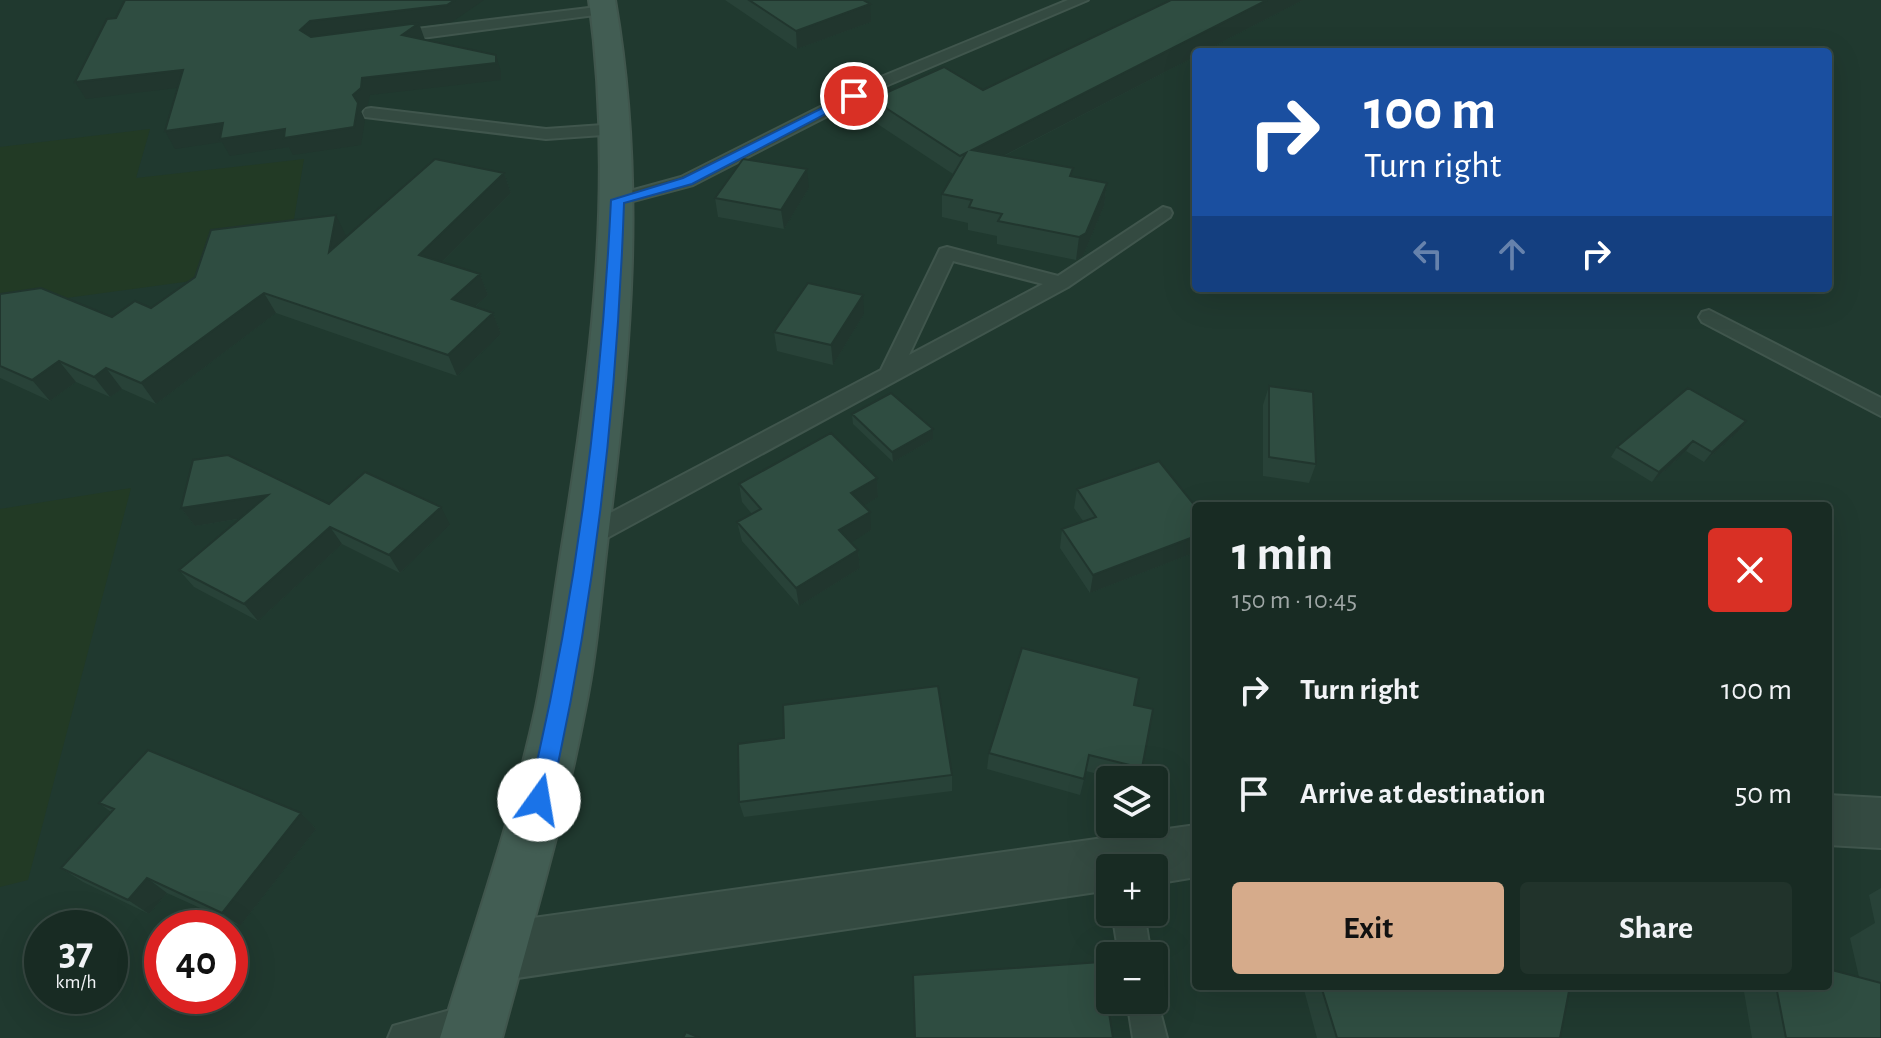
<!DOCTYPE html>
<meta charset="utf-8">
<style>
body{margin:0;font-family:"Alegreya Sans",sans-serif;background:#21332b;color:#f1f3f6;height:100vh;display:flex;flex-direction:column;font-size:30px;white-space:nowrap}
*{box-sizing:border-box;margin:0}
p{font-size:26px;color:#9fa7a6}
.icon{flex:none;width:44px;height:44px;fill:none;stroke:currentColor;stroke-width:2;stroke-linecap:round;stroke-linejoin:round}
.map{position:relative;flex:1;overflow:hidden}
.drawer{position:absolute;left:1192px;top:502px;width:640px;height:488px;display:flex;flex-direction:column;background:#182b23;border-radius:8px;box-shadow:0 8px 32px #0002,0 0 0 2px #364741}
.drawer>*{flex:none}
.hud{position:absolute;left:1192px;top:48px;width:640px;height:244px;border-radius:8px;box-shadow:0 8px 32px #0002,0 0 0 2px #364741;background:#1a4fa0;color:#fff;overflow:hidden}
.fabs{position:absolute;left:1096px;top:766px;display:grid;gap:16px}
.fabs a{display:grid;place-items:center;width:72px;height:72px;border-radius:8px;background:#182b23;box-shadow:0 8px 32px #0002,0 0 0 2px #364741;font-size:40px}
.speed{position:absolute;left:24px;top:910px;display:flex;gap:16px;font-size:40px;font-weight:700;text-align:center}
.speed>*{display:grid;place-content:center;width:104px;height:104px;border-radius:50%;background:#182b23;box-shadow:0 8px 32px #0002,0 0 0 2px #364741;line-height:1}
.speed small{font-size:20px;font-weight:400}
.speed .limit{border:12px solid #d22;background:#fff;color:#111}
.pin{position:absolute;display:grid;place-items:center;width:68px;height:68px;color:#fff;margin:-34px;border:4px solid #fff;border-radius:50%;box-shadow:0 2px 8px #0007}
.me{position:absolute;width:88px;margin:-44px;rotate:13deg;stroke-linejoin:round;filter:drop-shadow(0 0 6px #0008)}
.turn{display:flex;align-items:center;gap:28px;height:168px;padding:0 40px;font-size:36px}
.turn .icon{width:104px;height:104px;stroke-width:2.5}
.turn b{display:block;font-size:56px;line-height:68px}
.lanes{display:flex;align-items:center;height:76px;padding:0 40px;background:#0003;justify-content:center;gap:40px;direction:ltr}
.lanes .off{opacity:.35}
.round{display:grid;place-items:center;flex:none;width:84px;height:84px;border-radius:8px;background:#21332b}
.headline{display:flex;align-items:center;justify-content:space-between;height:136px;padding:0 40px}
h1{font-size:48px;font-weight:600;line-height:60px}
.button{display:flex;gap:16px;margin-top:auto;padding:16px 40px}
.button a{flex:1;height:92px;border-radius:8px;background:#d6ab8b;color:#111;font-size:32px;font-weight:600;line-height:92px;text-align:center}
.button a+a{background:#21332b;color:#f1f3f6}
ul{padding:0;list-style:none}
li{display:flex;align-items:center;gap:24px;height:104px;padding:0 40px}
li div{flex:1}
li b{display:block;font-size:30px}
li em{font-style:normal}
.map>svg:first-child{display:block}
</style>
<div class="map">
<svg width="1881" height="1038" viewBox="0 0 1881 1038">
<rect width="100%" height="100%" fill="#20392f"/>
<path fill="#223a25" d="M150 129 136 178 304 159 293 225 199 280 0 307V147Z
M131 488 28 880 0 887V509Z"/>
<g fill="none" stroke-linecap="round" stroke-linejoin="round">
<defs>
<path id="lane" d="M1068 0H1088L888 85 693 185 618 205 609 200 612 196 681 177 876 79Z
M605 6 610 7V13L392 42 384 37 392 32Z
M371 108 546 129 617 124 625 129 617 134 546 139 365 117 363 113 365 109Z
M1163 207 1170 209 1172 213 1170 217 1068 287 596 544 587 546 578 544 575 537 578 530 881 370 940 249 947 247 1058 276ZM953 261 1043 284 909 355Z
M1709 310 1881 398V416L1702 322 1699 317 1702 312Z
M1112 912H1144L1151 956H1119Z
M1154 988 1167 1038H1133L1127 1000H1154Z
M472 1004 484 1009 489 1021 484 1033 472 1038H388L393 1026Z"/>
<path id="street" d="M1828 795 1881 798V848L1828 845Z
M1196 825V877L1154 884V868H1110V890L497 981 476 973 468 952 476 931 497 923Z"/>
<path id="secondary" d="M589 0H615C646 179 631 357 608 536 601 594 597 653 585 710 564 821 531 929 502 1038H440C473 929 512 819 536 707 547 652 554 596 563 540 592 361 614 181 589 0Z"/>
</defs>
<use href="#lane" stroke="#40564d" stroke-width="4"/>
<use href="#street" stroke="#40564d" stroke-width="4"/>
<use href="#secondary" stroke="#40564d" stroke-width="4"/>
<use href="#lane" fill="#344a41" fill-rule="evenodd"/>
<use href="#street" fill="#344a41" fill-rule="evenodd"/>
<use href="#secondary" fill="#425d53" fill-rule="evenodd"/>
</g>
<path fill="#284238" d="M725 0H863L871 22 797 49Z
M1171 0H1303L1203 52H1196V56L1004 156 1073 177 1107 183 1104 206 1083 256 1076 260 997 244V236L968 230V223L942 217V194L953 174 873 121 872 99 983 90Z
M504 173 511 193 442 262 480 274 488 295 475 307 493 313 501 334 457 376 276 313 156 404 122 389 110 397 76 382 50 401 0 378V294L112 317 151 308 346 236V238Z
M809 188 784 229 718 217 715 198Z
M864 314 833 365 777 351 774 332Z
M1269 386 1316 464 1309 483 1263 476V405Z
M852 414 933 439 893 462 853 424Z
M1746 421 1739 431 1704 462 1686 451 1652 482 1611 457 1617 447Z
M877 478 878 497 864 505 871 530 851 542 858 550 860 568 799 606 742 541 737 522 752 514 742 502 739 484Z
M1077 489 1196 507V552L1090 593 1060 548 1062 529 1083 521 1074 508Z
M329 504 450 525 400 573 342 544 258 621 194 587 179 570 239 519 195 526 181 508Z
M1134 705 1142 768 1138 780H1121L1086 771 1080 795 987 769 989 753Z
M952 775V791L744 817 739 802Z
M99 803 301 813 316 829 240 926 167 893 149 914 83 882 61 868 111 812Z
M1881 888V1038H1752L1743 986H1828L1859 977 1850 938 1875 923 1869 895Z
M1303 986H1570L1560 1038H1317Z"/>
<path fill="#21362e" d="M455 0H484L452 22 420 26 425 40 307 47 300 30 310 21Z
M1267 0H1303L1203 52H1196V56L972 172V150Z
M870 4 871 22 797 49 796 31Z
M496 55 501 72V80L370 95 368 105 361 111 365 120 361 145 293 155 289 147 230 156 222 142 175 149 165 131 223 123 353 95 362 78Z
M183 70 192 86 86 99 75 82Z
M807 169 809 188 784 229 781 210Z
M504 173 511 193 428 276 419 255Z
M1107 183 1104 206 1083 256 1076 260 1079 237Z
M336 215 346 236 340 273 329 252Z
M480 274 488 295 460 320 452 299Z
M264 293 276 313 156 404 141 383Z
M863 295 864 314 833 365 831 345Z
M493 313 501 334 457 376 448 355Z
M59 361 76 382 50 401 32 380Z
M106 368 122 389 110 397 94 377Z
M1746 421 1739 431 1704 462 1712 452Z
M933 429V439L893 462 892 452Z
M1693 441 1686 451 1652 482 1659 472Z
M877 478 878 497 853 512 851 493Z
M268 495 280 512 195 526 181 508Z
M441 507 450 525 400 573 389 555Z
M870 512 871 530 841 549 839 530Z
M330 527 342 544 258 621 244 604Z
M1196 536V552L1090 593 1093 575Z
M858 550 860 568 799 606 796 588Z
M301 813 316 829 240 926 222 913Z
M147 878 167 893 149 914 128 900Z"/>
<path fill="#2f4d41" stroke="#21362e" stroke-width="2" d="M125 0H455L447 5 310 21 300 30 311 37 419 23 402 35 496 55V63L362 78 361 88 353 95 358 103 354 127 284 138 285 129 220 139 223 123 165 131 183 70 75 82 107 19 116 18Z
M749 0H863L870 4 796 31Z
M1171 0H1267L972 150 1073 168 1070 176 1107 183 1086 233 1079 237 998 221 1002 214 969 207 972 200 942 194 966 153 960 156 872 99 944 67 983 90Z
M435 159 504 173 419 255 480 274 452 299 493 313 448 355 264 293 141 383 106 368 94 377 59 361 32 380 0 366V294L41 288 112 317 135 301 151 308 195 277 211 230 336 215 329 252Z
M743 159 807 169 781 210 715 198Z
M808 283 863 295 831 345 774 332Z
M1269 386 1313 392 1316 464 1269 457Z
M1688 388 1746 421 1712 452 1693 441 1659 472 1617 447Z
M891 393 933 429 892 452 852 414Z
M831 433 877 478 851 493 870 512 839 530 858 550 796 588 737 522 761 509 739 484Z
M228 455 329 504 365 472 441 507 389 555 330 527 244 604 179 570 268 495 181 508 193 460Z
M1159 461 1196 507V536L1093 575 1062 529 1096 517 1077 489Z
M1022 648 1139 678 1134 705 1153 709 1142 768 1089 755 1084 779 989 753Z
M1828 676 1831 692 1828 691Z
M938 686 952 775 739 802 738 744 784 738 783 705Z
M148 750 301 813 222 913 147 878 128 900 61 868 114 809 99 803Z
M1101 962 1113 1038H915L913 975Z
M1828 969 1881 983V1038H1786L1776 986H1828Z
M1321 986H1570L1560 1038H1337Z
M686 1032 700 1038H683Z"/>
<path fill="#1a73e8" stroke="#114b97" stroke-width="2" d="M850 94 860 96 692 184 624 203C617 403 595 604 550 800L547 807 539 810 531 807 528 800C576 603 601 402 611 200L683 178Z"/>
</svg>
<div class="fabs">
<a><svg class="icon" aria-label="layers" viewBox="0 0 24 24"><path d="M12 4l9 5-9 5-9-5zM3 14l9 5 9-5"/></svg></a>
<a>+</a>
<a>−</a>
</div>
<div class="speed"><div>37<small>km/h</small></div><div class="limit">40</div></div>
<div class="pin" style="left:854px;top:96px;background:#d93025"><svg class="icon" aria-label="arrive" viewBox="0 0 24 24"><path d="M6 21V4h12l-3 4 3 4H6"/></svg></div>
<svg class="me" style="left:539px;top:800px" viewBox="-20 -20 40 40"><circle r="19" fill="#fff"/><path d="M0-13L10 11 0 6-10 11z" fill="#1a73e8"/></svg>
<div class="hud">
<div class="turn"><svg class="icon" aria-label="right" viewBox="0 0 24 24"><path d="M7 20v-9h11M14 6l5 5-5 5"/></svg><div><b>100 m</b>Turn right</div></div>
<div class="lanes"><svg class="icon off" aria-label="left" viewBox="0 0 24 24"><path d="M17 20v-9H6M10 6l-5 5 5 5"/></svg><svg class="icon off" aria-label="ahead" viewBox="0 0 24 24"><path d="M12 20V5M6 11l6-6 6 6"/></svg><svg class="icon" aria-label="right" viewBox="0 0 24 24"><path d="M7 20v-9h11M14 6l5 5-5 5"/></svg></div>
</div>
<section class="drawer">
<div class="headline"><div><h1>1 min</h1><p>150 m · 10:45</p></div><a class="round" style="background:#d93025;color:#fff"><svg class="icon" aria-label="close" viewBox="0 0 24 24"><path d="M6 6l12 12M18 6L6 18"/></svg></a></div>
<ul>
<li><svg class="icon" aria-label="right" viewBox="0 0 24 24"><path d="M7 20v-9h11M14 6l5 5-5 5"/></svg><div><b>Turn right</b></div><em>100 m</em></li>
<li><svg class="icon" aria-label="arrive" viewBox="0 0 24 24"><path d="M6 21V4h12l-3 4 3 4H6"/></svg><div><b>Arrive at destination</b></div><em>50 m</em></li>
</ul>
<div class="button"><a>Exit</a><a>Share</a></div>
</section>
</div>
